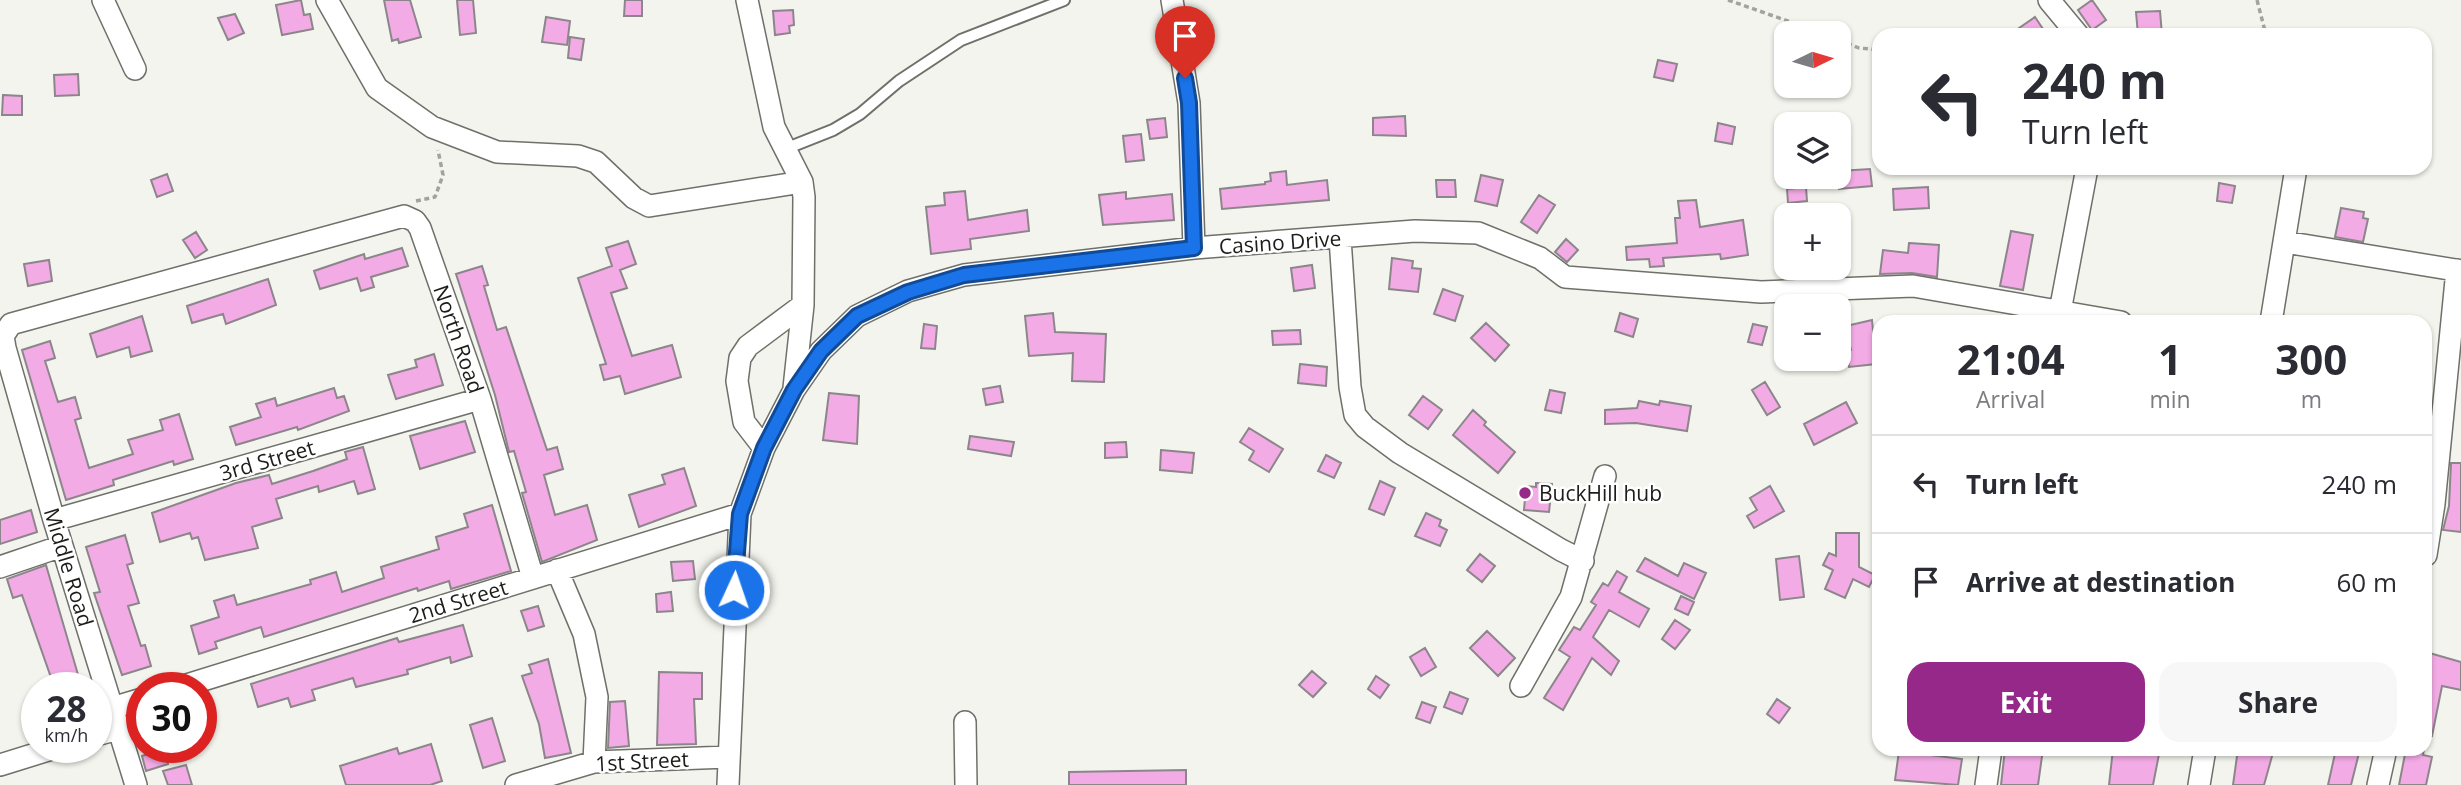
<!DOCTYPE html>
<meta charset="utf-8">
<style>
body{margin:0;font-family:"Open Sans",sans-serif;background:#f7f7f7;color:#2b2b33;height:100vh;display:flex;flex-direction:column;font-size:26px;white-space:nowrap}
*{box-sizing:border-box;margin:0}
p{font-size:23px;color:#7c7c81}
.icon{flex:none;width:38px;height:38px;fill:none;stroke:currentColor;stroke-width:2;stroke-linecap:round;stroke-linejoin:round}
.map{position:relative;flex:1;overflow:hidden}
.details{position:absolute;left:1872px;top:315px;width:560px;height:441px;display:flex;flex-direction:column;background:#fff;border-radius:21px;box-shadow:0 2px 5px #0004}
.details>*{flex:none}
.guide{position:absolute;left:1872px;top:28px;width:560px;height:147px;border-radius:21px;box-shadow:0 2px 5px #0004;background:#fff;color:#2b2b33;overflow:hidden}
.needle{width:46px;rotate:85deg}
.controls{position:absolute;left:1774px;top:21px;display:grid;gap:14px}
.controls a{display:grid;place-items:center;width:77px;height:77px;border-radius:14px;background:#fff;box-shadow:0 2px 5px #0004;font-size:35px}
.speed{position:absolute;left:21px;top:672px;display:flex;gap:14px;font-size:35px;font-weight:700;text-align:center}
.speed>*{display:grid;place-content:center;width:91px;height:91px;border-radius:50%;background:#fff;box-shadow:0 2px 5px #0004;line-height:1}
.speed small{font-size:18px;font-weight:400}
.speed .limit{border:10px solid #d22;background:#fff;color:#111}
.pin{position:absolute;display:grid;place-items:center;width:60px;height:60px;color:#fff;margin:-72px -30px;border-radius:50% 50% 50% 0;rotate:-45deg;box-shadow:0 0 7px #0007}
.pin .icon{rotate:45deg}
.me{position:absolute;width:77px;margin:-38px;rotate:3deg;stroke-linejoin:round;filter:drop-shadow(0 0 5px #0008)}
.turn{display:flex;align-items:center;gap:24px;height:147px;padding:0 35px;font-size:32px}
.turn .icon{width:91px;height:91px;stroke-width:2.5}
.turn b{display:block;font-size:49px;line-height:60px}
.eta{display:flex;justify-content:space-evenly;align-items:center;height:119px;text-align:center}
.eta b{font-size:42px;font-weight:700;line-height:49px}
.action{display:flex;gap:14px;margin-top:auto;padding:14px 35px}
.action a{flex:1;height:80px;border-radius:21px;background:#962889;color:#fff;font-size:28px;font-weight:700;line-height:80px;text-align:center}
.action a+a{background:#f7f7f7;color:#2b2b33}
ul{padding:0;list-style:none}
li{display:flex;align-items:center;gap:21px;height:98px;padding:0 35px;border-top:2px solid #e1e1e2}
li div{flex:1}
li b{display:block;font-size:26px}
li em{font-style:normal}
.map>svg:first-child{display:block}
</style>
<div class="map">
<svg width="2461" height="785" viewBox="0 0 2461 785">
<rect width="100%" height="100%" fill="#f2f4ed"/>
<path fill="#f3abe5" stroke="#8c868b" stroke-width="2" d="M301 0 304 15 310 14 313 29 282 35 276 5Z
M384 0H410L421 37 399 43 398 39 392 41Z
M457 0H473L476 33 460 35Z
M625 0H642V16H624Z
M2092 0 2106 20 2092 30 2078 10Z
M793 10 794 25 789 26 790 33 775 35 773 11Z
M2160 11 2162 35H2138L2136 12Z
M235 14 244 33 228 40 218 18Z
M546 17 570 21 567 45 542 42Z
M2035 17 2043 29 2034 35H2009Z
M570 37 584 39 581 60 568 58Z
M1658 60 1677 64 1673 81 1654 77Z
M78 74 79 95 55 96 54 75Z
M3 95 22 96V115H2Z
M1405 116 1406 136 1373 135V118Z
M1165 118 1167 137 1150 139 1147 120Z
M1718 123 1735 127 1732 144 1715 141Z
M1141 134 1144 160 1126 162 1123 136Z
M1870 169 1872 186 1839 189V171Z
M1286 171 1287 185 1327 180 1329 200 1222 209 1220 189 1265 184V182L1271 181 1270 173Z
M167 174 173 191 157 197 151 180Z
M1481 175 1503 180 1497 206 1475 201Z
M1436 180H1455L1456 197H1437Z
M2219 183 2235 186 2232 203 2217 201Z
M1806 187 1807 201 1788 203 1787 189Z
M1928 187 1929 208 1894 210 1893 189Z
M965 191 968 220 1027 210 1029 231 970 239 971 249 931 254 926 207 945 205 944 193Z
M1126 192V199L1172 194 1174 220 1103 225 1099 195Z
M1539 195 1555 205 1537 233 1521 222Z
M1696 200 1700 227 1743 220 1748 255 1721 259 1720 254 1663 258 1664 266 1650 267 1649 259 1627 260 1626 247 1677 243 1675 218H1680L1678 201Z
M2341 208 2364 212 2363 218 2368 219 2363 242 2335 237Z
M2011 231 2033 235 2023 290 2000 286Z
M196 232 207 250 195 258 183 240Z
M1566 239 1578 250 1567 262 1555 252Z
M628 241 636 264 620 270 627 288 611 293 632 356 672 345 681 377 625 394 620 376 604 380 600 365 606 364 578 278 612 266 606 248Z
M1909 243 1939 245 1937 277 1912 273 1880 274 1883 250 1908 253Z
M402 248 408 266 371 277 374 287 361 291 357 278 320 289 314 271 364 254 365 259Z
M1392 258 1413 261 1412 268 1421 269 1418 292 1389 289Z
M49 260 52 281 28 286 24 264Z
M1312 265 1315 288 1294 291 1291 268Z
M482 266 488 285 484 286 497 330 506 327 547 450 557 447 563 469 544 475 555 515 587 505 597 540 542 562 522 493 526 492 514 451 509 452 495 395 456 274Z
M268 279 276 305 226 324 223 314 192 323 187 306Z
M1443 289 1463 296 1455 321 1434 314Z
M1053 313 1055 332 1106 334 1104 382 1072 381 1073 353 1029 356 1025 316Z
M1620 313 1638 319 1633 337 1615 331Z
M142 316 152 351 131 357 129 347 97 357 90 334Z
M1872 320 1876 364 1849 367 1847 351 1851 350 1846 326Z
M1486 323 1509 345 1495 361 1471 338Z
M924 324 937 326 935 349 921 348Z
M1753 324 1767 327 1762 345 1748 342Z
M1300 330 1301 344 1273 345 1272 331Z
M50 341 55 358 45 361 58 402 75 397 81 418 75 420 89 468 133 454 128 440 163 430 160 420 179 414 193 459 174 465 173 461 113 480 114 485 66 500 22 350Z
M434 354 443 385 396 399 388 375 417 367 415 360Z
M1300 364 1327 367 1326 386 1298 383Z
M1765 382 1780 407 1767 415 1752 390Z
M1000 386 1003 402 986 405 983 389Z
M334 388 337 398 344 396 349 411 298 430 297 427 236 445 230 427 261 417 256 404 275 398 277 406Z
M1550 390 1565 393 1561 413 1545 410Z
M829 393 859 396 857 444 823 440Z
M1423 396 1442 410 1428 429 1409 415Z
M1639 401 1659 405 1660 401 1691 406 1687 431 1636 423 1605 424V410L1637 408Z
M1846 402 1857 423 1814 445 1804 424Z
M1473 410 1486 422 1484 425 1515 452 1498 473 1453 435Z
M465 421 475 452 420 469 410 436Z
M1249 428 1283 449 1269 472 1249 460 1254 451 1240 442Z
M970 436 1014 442 1011 456 968 449Z
M1126 442 1127 457 1105 458V443Z
M363 447 375 489 358 494 354 481 319 492 318 486 276 499 282 518 252 527 258 548 205 560 198 537 192 539 190 533 160 542 152 513 236 483 269 475 272 484 313 471 347 459 345 452Z
M1161 450 1194 453 1192 473 1160 470Z
M1326 455 1341 463 1334 478 1318 471Z
M2451 463H2461V532L2443 530 2449 506Z
M684 468 696 506 639 527 629 495 665 484 662 475Z
M1380 481 1395 488 1384 515 1369 509Z
M1536 483 1552 484 1549 512 1524 510 1526 486 1536 487Z
M1770 486 1784 511 1754 528 1747 516 1757 510 1750 498Z
M492 505 511 571 451 589 449 581 418 591 417 588 264 637 261 627 215 642 217 648 199 654 191 626 219 617 214 601 234 595 237 605 311 584 310 580 336 572 342 592 384 578 381 567 439 549 436 537 468 527 464 514Z
M31 510 37 532 0 544V520Z
M1426 513 1441 520 1439 526 1447 530 1440 546 1415 536Z
M1836 533H1859V567L1875 575 1869 587 1853 579 1845 598 1825 589 1833 570 1823 565 1829 553 1836 556Z
M125 535 133 563 127 565 139 603 128 606 141 646 145 645 151 666 122 675 94 593 100 592 86 547Z
M1480 554 1495 566 1482 582 1467 570Z
M1799 556 1804 597 1780 600 1776 559Z
M1645 558 1678 576 1684 563 1706 573 1694 599 1637 571Z
M693 561 695 579 673 581 671 562Z
M46 565 79 678 54 686 22 595 13 598 7 579Z
M1617 571 1627 577 1619 592 1649 609 1639 627 1609 610 1593 637 1619 661 1611 675 1592 658 1563 710 1544 698 1570 657 1559 650 1574 627 1580 630 1596 605 1591 602 1603 583 1608 586Z
M671 592 673 611 657 612 656 594Z
M1681 596 1694 602 1688 615 1675 609Z
M538 606 544 626 528 631 521 611Z
M1675 620 1690 630 1675 649 1662 639Z
M463 625 472 656 451 663 450 657 407 670 408 674 356 687 353 678 312 690 315 700 291 707 288 698 258 707 251 684 397 638 399 642Z
M1487 631 1515 658 1498 676 1470 648Z
M1425 648 1436 667 1421 676 1410 657Z
M2426 652 2461 662V690L2442 686 2432 736 2426 735Z
M548 659 571 753 545 758 539 724 522 676 532 673 529 665Z
M1312 671 1326 683 1313 697 1299 685Z
M659 672 702 673V699H694L696 744 657 745Z
M1376 676 1389 685 1380 698 1368 689Z
M1450 692 1468 699 1462 714 1444 707Z
M1777 699 1790 708 1779 723 1767 714Z
M625 701 629 746 608 748 610 702Z
M1422 702 1436 707 1430 723 1416 718Z
M492 718 505 761 483 768 470 725Z
M431 744 442 781 430 785H346L340 766 397 748 399 754Z
M164 749 168 764 146 771 142 756Z
M2005 749H2043L2038 785H2001Z
M2113 749H2160L2153 785H2109Z
M2238 749H2274L2264 785H2233Z
M2336 749H2360L2351 785H2328Z
M2406 749H2424L2423 755 2432 757 2426 785H2399Z
M1899 751 1962 759 1958 785 1895 780Z
M186 765 192 785H168L163 771Z
M1186 770V785H1069V772Z"/>
<g fill="none" stroke-linecap="round" stroke-linejoin="round">
<defs>
<path id="service" d="M785 149 833 130 860 114 899 81 961 40 1064 0"/>
<path id="minor" d="M103 0 135 69
M327 0 377 88 432 127 497 152 578 156 596 162 634 198 649 206 802 182
M747 0 774 127 802 182 804 197 803 305 794 388
M1172 0 1189 103 1194 248
M2049 0 2078 35
M1340 238 1350 387 1355 415 1365 427 1400 453 1561 550 1583 561
M2285 242 2461 271
M2058 322 2087 168
M2271 322 2296 168
M5 348 54 520 136 785
M0 350 5 348 3 336 11 324 404 216 415 221 420 228 480 399 533 578
M764 448 744 422 737 381 740 358 748 346 803 305
M54 520 480 399
M2426 555 2434 504 2457 270
M0 567 62 546
M557 570 584 634 597 697 594 762
M1521 686 1571 597 1605 476
M177 688 740 514
M112 708 142 699
M965 722 966 785
M96 735 118 729
M0 765 58 747
M516 785 594 762 728 757
M728 785 740 514 764 448 794 390 821 351 857 316 908 291 964 275 1194 248 1415 231 1478 233 1540 258 1565 277 1761 292 1913 286 2121 322
M1986 785 1991 749
M2199 785 2205 749
M2378 785 2386 749"/>
</defs>
<use href="#service" stroke="#6e7069" stroke-width="14"/>
<use href="#minor" stroke="#6e7069" stroke-width="24"/>
<path stroke="#a1a39d" stroke-width="3.5" stroke-dasharray="5 3.5" stroke-linecap="butt" d="M1728 0 1822 33
M2257 0 2266 35
M1839 40 1859 48 1880 50
M416 201 435 197 443 175 438 150"/>
<use href="#service" stroke="#fff" stroke-width="10"/>
<use href="#minor" stroke="#fff" stroke-width="21"/>
</g>
<g fill="none" stroke-linecap="round" stroke-linejoin="round">
<defs>
<path id="route" d="M734 590 740 514 764 448 794 390 821 351 857 316 908 292 964 275 1194 248 1189 103 1185 78"/>
</defs>
<use href="#route" stroke="#114b97" stroke-width="18"/>
<use href="#route" stroke="#1a73e8" stroke-width="12"/>
</g>
<circle fill="#962889" stroke="#fff" stroke-width="2.5" cx="1525" cy="493" r="7"/>
<g text-anchor="middle" dominant-baseline="central" stroke-width="5" stroke-linejoin="round" paint-order="stroke">
<g font-size="21" fill="#1c1d1a" stroke="#fff">
<text transform="translate(1280 242) rotate(-4)">Casino Drive</text>
<text transform="translate(459 339) rotate(71)">North Road</text>
<text transform="translate(267 460) rotate(-16)">3rd Street</text>
<text transform="translate(69 567) rotate(73)">Middle Road</text>
<text transform="translate(458 601) rotate(-17)">2nd Street</text>
<text transform="translate(642 761) rotate(-3)">1st Street</text>
</g>
<g font-size="21" fill="#1c1d1a" stroke="#fff" text-anchor="start">
<text x="1539" y="493">BuckHill hub</text>
</g>
</g>
</svg>
<div class="controls">
<a><svg class="needle" viewBox="-14 -14 28 28"><path d="M0-13l5 13h-10z" fill="#e53935"/><path d="M0 13l5-13h-10z" fill="#7c7c81"/></svg></a>
<a><svg class="icon" aria-label="layers" viewBox="0 0 24 24"><path d="M12 4l9 5-9 5-9-5zM3 14l9 5 9-5"/></svg></a>
<a>+</a>
<a>−</a>
</div>
<div class="speed"><div>28<small>km/h</small></div><div class="limit">30</div></div>
<div class="pin" style="left:1185px;top:78px;background:#d93025"><svg class="icon" aria-label="arrive" viewBox="0 0 24 24"><path d="M6 21V4h12l-3 4 3 4H6"/></svg></div>
<svg class="me" style="left:734px;top:590px" viewBox="-20 -20 40 40"><circle r="17" fill="#1a73e8" stroke="#fff" stroke-width="3"/><path d="M0-11L8 9 0 5-8 9z" fill="#fff"/></svg>
<div class="guide">
<div class="turn"><svg class="icon" aria-label="left" viewBox="0 0 24 24"><path d="M17 20v-9H6M10 6l-5 5 5 5"/></svg><div><b>240 m</b>Turn left</div></div>
</div>
<section class="details">
<div class="eta">
<div><b>21:04</b><p>Arrival</p></div>
<div><b>1</b><p>min</p></div>
<div><b>300</b><p>m</p></div>
</div>
<ul>
<li><svg class="icon" aria-label="left" viewBox="0 0 24 24"><path d="M17 20v-9H6M10 6l-5 5 5 5"/></svg><div><b>Turn left</b></div><em>240 m</em></li>
<li><svg class="icon" aria-label="arrive" viewBox="0 0 24 24"><path d="M6 21V4h12l-3 4 3 4H6"/></svg><div><b>Arrive at destination</b></div><em>60 m</em></li>
</ul>
<div class="action"><a>Exit</a><a>Share</a></div>
</section>
</div>
